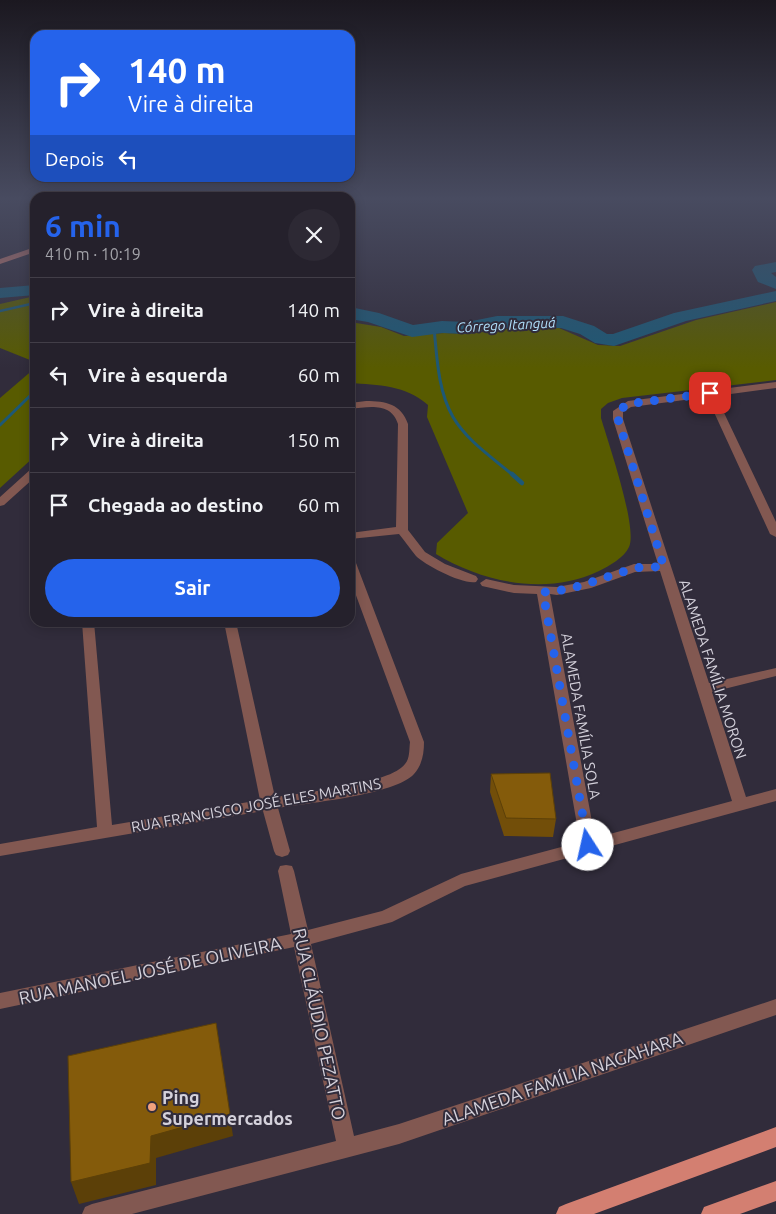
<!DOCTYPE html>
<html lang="pt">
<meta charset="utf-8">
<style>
body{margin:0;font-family:Ubuntu,sans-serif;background:#2d2934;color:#f1f3f6;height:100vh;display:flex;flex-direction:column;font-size:19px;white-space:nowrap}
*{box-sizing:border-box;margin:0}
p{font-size:16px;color:#a3a3a9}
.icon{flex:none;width:28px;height:28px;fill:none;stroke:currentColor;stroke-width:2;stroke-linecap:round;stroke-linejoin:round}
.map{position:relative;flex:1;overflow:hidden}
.panel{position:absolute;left:30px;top:192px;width:325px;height:435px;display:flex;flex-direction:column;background:#25212c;border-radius:15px;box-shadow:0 2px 12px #0003,0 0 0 1px #423e48}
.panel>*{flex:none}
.top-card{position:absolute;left:30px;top:30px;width:325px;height:152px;border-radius:15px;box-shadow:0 2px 12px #0003,0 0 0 1px #423e48;background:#2563eb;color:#fff;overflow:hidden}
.pin{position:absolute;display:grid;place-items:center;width:42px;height:42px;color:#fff;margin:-21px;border-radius:10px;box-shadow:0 2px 8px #0006}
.me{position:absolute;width:55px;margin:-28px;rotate:350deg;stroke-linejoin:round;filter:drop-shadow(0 0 4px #0008)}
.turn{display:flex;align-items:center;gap:18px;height:105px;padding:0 15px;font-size:22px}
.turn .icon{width:65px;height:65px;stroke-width:2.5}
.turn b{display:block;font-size:35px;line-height:42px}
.then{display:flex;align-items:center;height:48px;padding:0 15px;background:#0003;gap:10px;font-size:19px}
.round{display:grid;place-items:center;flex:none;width:52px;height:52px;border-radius:26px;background:#2d2934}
.overview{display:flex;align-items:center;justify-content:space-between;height:85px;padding:0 15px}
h1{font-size:30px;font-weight:700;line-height:38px;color:#2563eb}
.cta{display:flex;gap:10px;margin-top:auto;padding:10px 15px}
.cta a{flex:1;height:58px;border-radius:30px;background:#2563eb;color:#fff;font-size:20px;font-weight:700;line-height:58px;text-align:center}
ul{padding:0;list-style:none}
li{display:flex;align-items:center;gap:15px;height:65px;padding:0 15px;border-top:1px solid #423e48}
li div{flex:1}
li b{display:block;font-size:19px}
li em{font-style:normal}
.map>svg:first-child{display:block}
</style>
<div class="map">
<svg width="776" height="1214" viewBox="0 0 776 1214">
<rect width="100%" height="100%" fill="#312c3b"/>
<path fill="#585b00" d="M35 296V362L0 348V304Z
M776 302V380L622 398 608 403 601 409V418C608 442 638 528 629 547 624 558 609 566 599 571 547 596 484 583 436 554L437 543 468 513 427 417 428 405C406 385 378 385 350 383V322L381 327 404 336 444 333 469 334 504 329 559 328 598 345 620 346 696 320Z
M35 368V456L0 488V398Z"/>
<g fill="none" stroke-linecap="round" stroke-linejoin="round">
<path stroke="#1d5875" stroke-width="2.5" d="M0 311 35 303"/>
<path stroke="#1d5875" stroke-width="3" d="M434 328C437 358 438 391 453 417 467 441 493 458 514 476
M0 425 35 391"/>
<path stroke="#1d5875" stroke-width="4.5" d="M512 474 522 483"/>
<path fill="#1d5875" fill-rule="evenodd" d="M776 262V272L771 273 776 277V289L758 282 752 270 755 266Z
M35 285V295L0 298V288Z
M776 291V301L686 321 614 346 595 343 580 334 561 328H497L467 334 442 333 412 337 368 322 350 319V307L379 313 413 325 442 321 467 322 497 316H563L594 326 607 334H613L674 313Z"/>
<path fill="#825851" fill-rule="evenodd" d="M776 382V388L716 396 776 522V537L770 534 707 397 631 407 623 412V419L709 683 776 668V676L712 692 746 797 776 789V801L465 886 392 922 311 944 354 1136 399 1124 776 999V1015L399 1144 132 1214H82L85 1207 92 1204 336 1141 294 947 0 1009V993L291 934 278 871 280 866 286 865 292 866 294 871 308 930 382 911 461 874 580 842 537 594 514 593 482 586 480 583 486 579 514 585 557 587 584 582 634 564H658L613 419V411L628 401ZM660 571 732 801 595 838 550 594 557 595 591 588 635 572Z
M366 401C386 401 401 404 408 424V530L425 552 445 564 476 576 478 579 476 582C463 585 425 565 416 556 410 549 405 541 399 534L350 539V533L396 527 398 424C391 402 369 407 350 409V403Z
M35 468V477L4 505 0 506V497L31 469Z
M350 559 356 563 424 742C424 754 422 765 414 774 395 795 307 803 278 808L290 851 288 855 282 857 276 855 274 851 263 811 0 856V844L97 827 82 622H94L112 825 260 800 224 622H236L275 797C301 793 391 784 405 764 410 758 409 750 410 742L350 579Z"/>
<path fill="#d37f71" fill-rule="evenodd" d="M35 247V252L0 264V259Z
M776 1127V1147L594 1214H556L559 1207 566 1204Z
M776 1181V1201L740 1214H701L704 1207Z"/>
</g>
<path fill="#724e09" d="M491 774 556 819 553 837 504 836 490 792Z"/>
<path fill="#5c4008" d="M216 1023 233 1136 156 1158V1185L79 1204 71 1182 151 1136Z"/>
<path fill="#845b0b" stroke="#5c4008" d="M550 773 556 819 506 818 491 774Z
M216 1023 230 1114 151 1136 150 1163 71 1182 68 1056Z"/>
<linearGradient id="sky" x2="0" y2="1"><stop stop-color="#1b1820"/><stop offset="0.54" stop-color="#484b60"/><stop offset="1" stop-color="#484b60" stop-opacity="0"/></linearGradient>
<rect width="776" height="368" fill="url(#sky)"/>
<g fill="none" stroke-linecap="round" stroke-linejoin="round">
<path stroke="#2563eb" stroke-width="9" stroke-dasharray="0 16.2" d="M588 845 543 592C576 591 602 577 633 569 642 566 654 567 664 567L618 419V411L628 404 710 393"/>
</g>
<circle fill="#f1a17d" stroke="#312c3b" stroke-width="2" cx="152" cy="1107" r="5"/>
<g text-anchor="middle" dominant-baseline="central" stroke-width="4" stroke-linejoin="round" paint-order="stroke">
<g font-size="14" font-style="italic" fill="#b0dffb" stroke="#312c3b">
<text transform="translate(506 325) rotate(-3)">Córrego Itanguá</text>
</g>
<g font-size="15" fill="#d4d1db" stroke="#312c3b">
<text transform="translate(713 669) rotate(72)">ALAMEDA FAMÍLIA MORON</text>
<text transform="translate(581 716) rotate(80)">ALAMEDA FAMÍLIA SOLA</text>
<text transform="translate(256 805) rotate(-10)">RUA FRANCISCO JOSÉ ELES MARTINS</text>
</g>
<g font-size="18" fill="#d4d1db" stroke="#312c3b">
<text transform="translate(150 970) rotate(-12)">RUA MANOEL JOSÉ DE OLIVEIRA</text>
<text transform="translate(320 1024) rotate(78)">RUA CLÁUDIO PEZATTO</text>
<text transform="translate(562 1078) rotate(-19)">ALAMEDA FAMÍLIA NAGAHARA</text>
</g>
<g font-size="18" font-weight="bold" fill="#d4d1db" stroke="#312c3b" text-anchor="start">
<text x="162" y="1097">Ping<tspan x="162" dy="21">Supermercados</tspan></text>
</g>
</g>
</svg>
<div class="pin" style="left:710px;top:393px;background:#d93025"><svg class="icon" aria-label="arrive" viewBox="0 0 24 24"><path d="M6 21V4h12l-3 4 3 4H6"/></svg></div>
<svg class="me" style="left:588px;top:845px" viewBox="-20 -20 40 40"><circle r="19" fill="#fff"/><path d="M0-13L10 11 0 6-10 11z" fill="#2563eb"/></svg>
<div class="top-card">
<div class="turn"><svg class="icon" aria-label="right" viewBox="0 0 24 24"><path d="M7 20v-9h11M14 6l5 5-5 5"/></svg><div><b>140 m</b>Vire à direita</div></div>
<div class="then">Depois<svg class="icon" aria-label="left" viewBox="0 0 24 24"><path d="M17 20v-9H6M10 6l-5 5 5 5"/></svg></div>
</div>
<section class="panel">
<div class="overview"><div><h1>6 min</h1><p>410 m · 10:19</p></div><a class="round"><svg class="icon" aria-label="close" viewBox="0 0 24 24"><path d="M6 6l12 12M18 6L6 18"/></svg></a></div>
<ul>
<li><svg class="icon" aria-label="right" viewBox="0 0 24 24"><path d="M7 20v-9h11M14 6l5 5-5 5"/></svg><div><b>Vire à direita</b></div><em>140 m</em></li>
<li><svg class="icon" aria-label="left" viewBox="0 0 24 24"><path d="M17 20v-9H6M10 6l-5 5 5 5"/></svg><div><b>Vire à esquerda</b></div><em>60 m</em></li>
<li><svg class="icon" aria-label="right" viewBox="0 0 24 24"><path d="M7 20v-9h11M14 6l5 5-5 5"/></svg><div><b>Vire à direita</b></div><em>150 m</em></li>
<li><svg class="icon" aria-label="arrive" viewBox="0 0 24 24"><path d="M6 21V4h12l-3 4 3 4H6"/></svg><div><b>Chegada ao destino</b></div><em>60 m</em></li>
</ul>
<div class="cta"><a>Sair</a></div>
</section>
</div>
